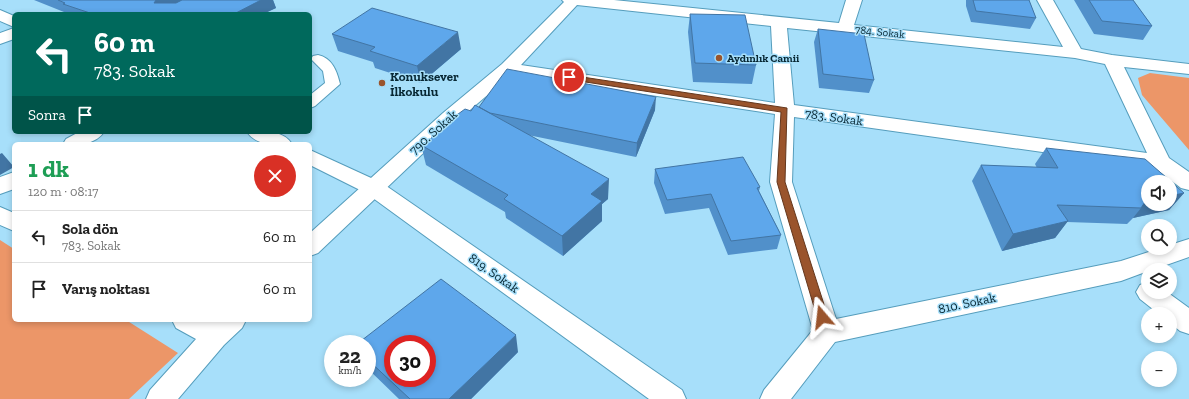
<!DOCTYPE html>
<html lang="tr">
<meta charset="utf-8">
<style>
body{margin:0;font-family:"Zilla Slab",serif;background:#f2f2f2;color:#222;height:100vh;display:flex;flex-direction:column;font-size:15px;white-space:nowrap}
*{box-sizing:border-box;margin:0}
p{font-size:13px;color:#767676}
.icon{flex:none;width:22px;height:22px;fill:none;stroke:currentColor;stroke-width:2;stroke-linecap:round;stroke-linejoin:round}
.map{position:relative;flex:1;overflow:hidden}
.side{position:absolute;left:12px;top:142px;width:300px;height:180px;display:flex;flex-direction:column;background:#fff;border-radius:6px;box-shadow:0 2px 6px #0003}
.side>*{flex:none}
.banner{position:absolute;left:12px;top:12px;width:300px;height:122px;border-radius:6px;box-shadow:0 2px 6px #0003;background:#00695c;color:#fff;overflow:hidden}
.tools{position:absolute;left:1141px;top:175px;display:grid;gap:8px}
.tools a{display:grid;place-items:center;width:36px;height:36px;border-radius:50%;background:#fff;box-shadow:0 2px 6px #0003;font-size:20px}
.speed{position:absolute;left:324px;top:335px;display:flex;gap:8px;font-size:20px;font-weight:700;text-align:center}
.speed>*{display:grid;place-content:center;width:52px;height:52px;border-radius:50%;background:#fff;box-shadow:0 2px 6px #0003;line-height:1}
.speed small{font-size:10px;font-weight:400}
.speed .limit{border:6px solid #d22;background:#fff;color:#111}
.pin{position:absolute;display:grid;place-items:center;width:34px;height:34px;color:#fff;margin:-17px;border:2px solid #fff;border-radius:50%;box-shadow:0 1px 4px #0007}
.me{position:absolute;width:44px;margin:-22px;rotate:343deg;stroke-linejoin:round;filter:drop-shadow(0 0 3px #0008)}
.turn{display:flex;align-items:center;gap:14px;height:84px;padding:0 16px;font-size:18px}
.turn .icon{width:52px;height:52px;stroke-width:2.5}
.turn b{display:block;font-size:28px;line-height:34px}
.then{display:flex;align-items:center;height:38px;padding:0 16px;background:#0003;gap:8px;font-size:15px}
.round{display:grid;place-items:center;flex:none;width:42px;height:42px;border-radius:21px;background:#f2f2f2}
.head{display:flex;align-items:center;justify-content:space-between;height:68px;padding:0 16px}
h1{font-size:24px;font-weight:700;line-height:30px;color:#1e9e55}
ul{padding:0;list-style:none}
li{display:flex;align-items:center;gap:12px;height:52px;padding:0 16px;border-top:1px solid #e0e0e0}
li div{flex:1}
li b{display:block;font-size:15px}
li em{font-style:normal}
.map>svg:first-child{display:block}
</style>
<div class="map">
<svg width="1189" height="399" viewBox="0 0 1189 399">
<rect width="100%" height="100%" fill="#a7dffa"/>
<path fill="#ec9668" d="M1150 73 1189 78V150L1142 95 1138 78Z
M0 240 14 249V320H126L178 353 129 399H0Z"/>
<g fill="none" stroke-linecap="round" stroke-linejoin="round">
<defs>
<path id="service" d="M318 55C332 58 337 71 340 84L315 106 310 108V95L325 83 323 71 311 59 313 56Z"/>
<path id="minor" d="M562 0H614L839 23 846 0H862L854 25 1063 47 1037 0H1053L1081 49 1112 55 1189 64V74L1124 67 1169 158 1189 172V190L1181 188 1155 168 794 117 792 182 836 319 1121 261 1161 248H1170V245L1189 239V257L1152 270H1148V271L1121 281 835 342 791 399H760L764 390 813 330 770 182 775 114 512 74 457 121 318 253 310 256V233L443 113 502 64 564 2ZM577 5 771 26 775 103 521 65ZM787 28 1075 58 1105 64 1147 153 794 105Z
M14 28V39L0 44V33Z
M79 132H104C94 146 78 144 63 144L66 139Z
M14 172V189L0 194V177Z
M0 207 14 213V231L0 225Z
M1148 282V292H1167L1189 308V334L1180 331 1170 323V314H1159L1140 299 1136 292 1140 285Z
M172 320H208L213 322 215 320H246L242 328 224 345 178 399H146L150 390 196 339 176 328Z"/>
<path id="tertiary" d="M0 10 14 16V27L0 21Z
M247 132C262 132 283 129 292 144 277 144 257 147 247 132Z
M310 150 382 183 682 390 686 399H649L366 193 310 165Z"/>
</defs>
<use href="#service" stroke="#559dbc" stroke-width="2"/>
<use href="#minor" stroke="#559dbc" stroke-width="2"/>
<use href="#tertiary" stroke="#559dbc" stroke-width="2"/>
<use href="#service" fill="#fff" fill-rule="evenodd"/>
<use href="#minor" fill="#fff" fill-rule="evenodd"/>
<use href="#tertiary" fill="#fff" fill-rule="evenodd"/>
</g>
<path fill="#5190ca" d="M34 0H273L276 8 263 14H69Z
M966 0H1029L1036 18 1030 29 971 22 966 6Z
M1074 0H1133L1152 26 1143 40 1094 34Z
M690 14 756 65 752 84 693 82 688 32Z
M818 29 874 80 869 93 819 88 814 42Z
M332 34 461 49 421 83 375 68 373 62 338 51Z
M479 107 655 110 636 157 528 135 608 199 602 204V221L563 256 506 218 505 212 426 165 421 145 444 129 443 125Z
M1046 148 1184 193 1169 210 1133 218 1127 224 1067 222 1055 238 1002 251 972 181 981 165 1037 168 1035 164Z
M655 169 760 187 759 191 781 235 777 249 728 255 709 208 665 214 654 183Z
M367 344 518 352 471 399H399L367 368Z"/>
<path fill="#4275a4" d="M156 0H184L161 14 154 3Z
M261 0H273L276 8 263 14H234Z
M458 32 461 49 421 83 417 66Z
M656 97 655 110 636 157 637 143Z
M2 153 14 167 0 175V154Z
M609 179 608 199 602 204V221L563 256 562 236 591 194Z
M1184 193 1169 210 1133 218 1141 208 1145 202 1148 201V204H1170V196Z
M1068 221 1055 238 1002 251 1013 234Z
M516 335 518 352 471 399H449Z"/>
<path fill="#5ea7eb" stroke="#4275a4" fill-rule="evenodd" d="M58 0H156L154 3H176L182 0H261L234 14H93L63 4 65 3Z
M973 0H1029L1036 18 976 11Z
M1089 0H1133L1152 26 1102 21Z
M372 8 458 32 417 66 370 51 375 47 332 34Z
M690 14 745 15 756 65 695 63Z
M818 29 864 34 874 80 823 74Z
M507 69 656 97 637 143 490 113 479 107Z
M475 105 609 179 591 194 602 201 562 236 504 199 508 195 421 145 446 128 443 125 465 109 471 111Z
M1046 148 1145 159 1184 193 1170 196V182H1148V201L1145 202 1141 208 1057 205 1068 221 1013 234 981 165 1058 168Z
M743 157 760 187 757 188 781 235 731 241 711 194 667 200 655 169Z
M441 279 516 335 449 399H410L367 359V344H357ZM393 344H427V378H393Z"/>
<path fill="#9a542c" stroke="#64371d" d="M569 75 787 108 785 182 828 317 826 320 822 321 818 320 817 317 777 182 781 112 566 79V76Z"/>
<g fill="#9a542c" stroke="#a7dffa" stroke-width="1.5">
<circle cx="719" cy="58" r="4"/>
<circle cx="382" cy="83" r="4"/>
</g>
<g text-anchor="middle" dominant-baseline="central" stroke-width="3" stroke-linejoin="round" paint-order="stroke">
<g font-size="11" fill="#082834" stroke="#a7dffa">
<text transform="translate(880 32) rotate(6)">784. Sokak</text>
</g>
<g font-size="11" font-weight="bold" fill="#082834" stroke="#a7dffa" text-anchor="start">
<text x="727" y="58">Aydınlık Camii</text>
</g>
<g font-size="13" font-weight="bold" fill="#082834" stroke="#a7dffa" text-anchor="start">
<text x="390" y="76">Konuksever<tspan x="390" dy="15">İlkokulu</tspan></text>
</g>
<g font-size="13" fill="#082834" stroke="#a7dffa">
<text transform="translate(834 117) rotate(8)">783. Sokak</text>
<text transform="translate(433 132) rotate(-42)">790. Sokak</text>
<text transform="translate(494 273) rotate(35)">819. Sokak</text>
<text transform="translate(967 303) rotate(-12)">810. Sokak</text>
</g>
</g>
</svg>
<div class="tools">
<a><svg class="icon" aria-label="sound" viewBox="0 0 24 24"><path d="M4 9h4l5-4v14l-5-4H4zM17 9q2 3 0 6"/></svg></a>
<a><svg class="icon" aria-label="search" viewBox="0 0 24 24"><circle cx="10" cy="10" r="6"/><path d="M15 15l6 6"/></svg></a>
<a><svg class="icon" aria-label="layers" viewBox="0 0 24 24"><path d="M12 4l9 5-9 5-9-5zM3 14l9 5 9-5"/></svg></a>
<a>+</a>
<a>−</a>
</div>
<div class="speed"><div>22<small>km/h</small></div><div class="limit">30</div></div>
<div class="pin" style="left:569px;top:77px;background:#d93025"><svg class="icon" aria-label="arrive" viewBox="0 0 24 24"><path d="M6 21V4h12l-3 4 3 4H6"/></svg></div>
<svg class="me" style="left:822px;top:317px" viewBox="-20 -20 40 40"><path d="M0-17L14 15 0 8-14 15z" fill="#9a542c" stroke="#fff" stroke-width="4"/></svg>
<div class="banner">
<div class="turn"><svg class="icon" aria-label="left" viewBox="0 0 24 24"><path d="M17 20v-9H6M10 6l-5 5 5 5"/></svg><div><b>60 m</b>783. Sokak</div></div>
<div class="then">Sonra<svg class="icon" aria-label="arrive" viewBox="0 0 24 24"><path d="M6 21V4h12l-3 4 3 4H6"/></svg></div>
</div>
<section class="side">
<div class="head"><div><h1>1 dk</h1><p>120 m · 08:17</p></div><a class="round" style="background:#d93025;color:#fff"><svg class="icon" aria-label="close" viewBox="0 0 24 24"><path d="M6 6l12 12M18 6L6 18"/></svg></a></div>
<ul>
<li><svg class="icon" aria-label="left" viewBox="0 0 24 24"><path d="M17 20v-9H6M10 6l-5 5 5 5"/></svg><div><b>Sola dön</b><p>783. Sokak</p></div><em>60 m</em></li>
<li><svg class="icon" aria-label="arrive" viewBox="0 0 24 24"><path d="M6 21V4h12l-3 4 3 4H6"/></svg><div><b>Varış noktası</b></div><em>60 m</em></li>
</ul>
</section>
</div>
